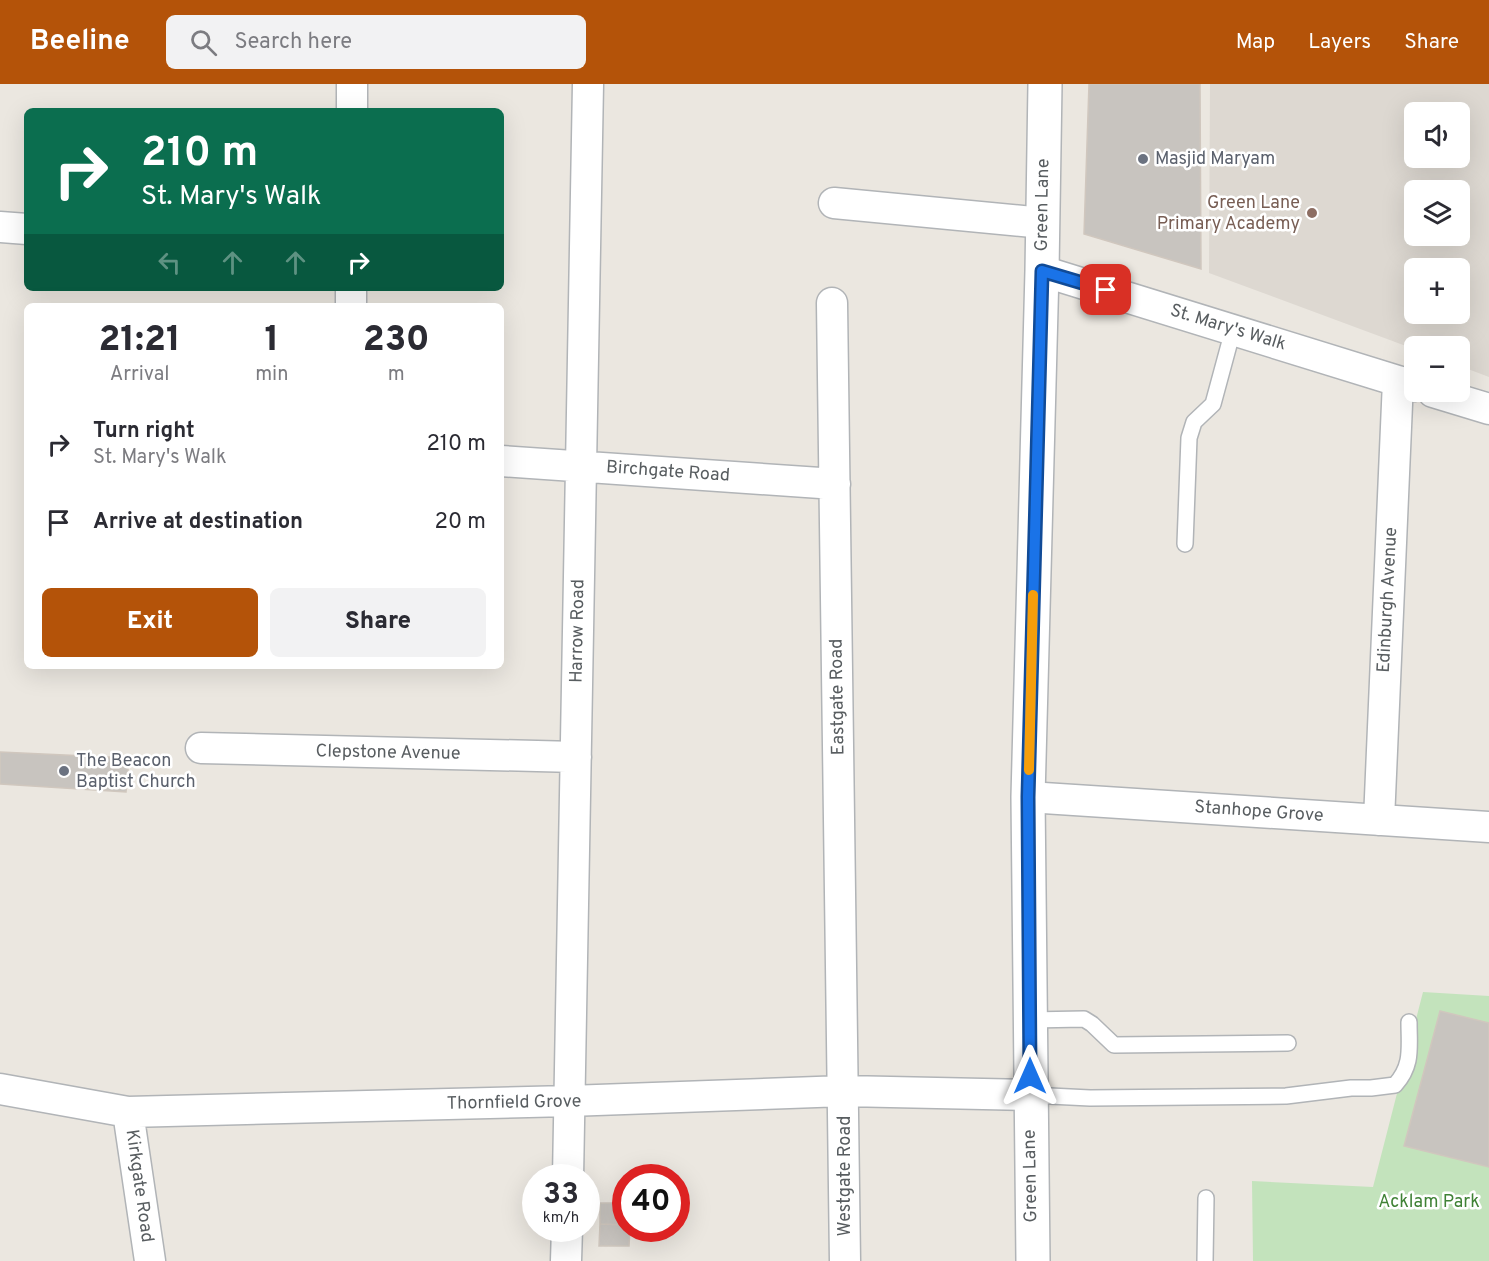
<!DOCTYPE html>
<meta charset="utf-8">
<style>
body{margin:0;font-family:Overpass,sans-serif;background:#f2f2f3;color:#2b2b33;height:100vh;display:flex;flex-direction:column;font-size:22px;white-space:nowrap}
*{box-sizing:border-box;margin:0}
p{font-size:20px;color:#7c7c81}
.icon{flex:none;width:33px;height:33px;fill:none;stroke:currentColor;stroke-width:2;stroke-linecap:round;stroke-linejoin:round}
.map{position:relative;flex:1;overflow:hidden}
.sheet{position:absolute;left:24px;top:219px;width:480px;height:366px;display:flex;flex-direction:column;background:#fff;border-radius:9px;box-shadow:0 6px 24px #0002}
.sheet>*{flex:none}
.banner{position:absolute;left:24px;top:24px;width:480px;height:183px;border-radius:9px;box-shadow:0 6px 24px #0002;background:#0b6e4f;color:#fff;overflow:hidden}
.controls{position:absolute;left:1404px;top:18px;display:grid;gap:12px}
.controls a{display:grid;place-items:center;width:66px;height:66px;border-radius:9px;background:#fff;box-shadow:0 6px 24px #0002;font-size:30px}
.speed{position:absolute;left:522px;top:1080px;display:flex;gap:12px;font-size:30px;font-weight:700;text-align:center}
.speed>*{display:grid;place-content:center;width:78px;height:78px;border-radius:50%;background:#fff;box-shadow:0 6px 24px #0002;line-height:1}
.speed small{font-size:15px;font-weight:400}
.speed .limit{border:9px solid #d22;background:#fff;color:#111}
.pin{position:absolute;display:grid;place-items:center;width:51px;height:51px;color:#fff;margin:-26px;border-radius:12px;box-shadow:0 3px 9px #0006}
.me{position:absolute;width:66px;margin:-33px;rotate:0deg;stroke-linejoin:round;filter:drop-shadow(0 0 4px #0008)}
.turn{display:flex;align-items:center;gap:21px;height:126px;padding:0 18px;font-size:27px}
.turn .icon{width:78px;height:78px;stroke-width:2.5}
.turn b{display:block;font-size:42px;line-height:51px}
.lanes{display:flex;align-items:center;height:57px;padding:0 18px;background:#0003;justify-content:center;gap:30px;direction:ltr}
.lanes .off{opacity:.35}
.eta{display:flex;justify-content:space-evenly;align-items:center;height:102px;text-align:center}
.eta b{font-size:36px;font-weight:800;line-height:42px}
.action{display:flex;gap:12px;margin-top:auto;padding:12px 18px}
.action a{flex:1;height:69px;border-radius:9px;background:#b45309;color:#fff;font-size:24px;font-weight:800;line-height:69px;text-align:center}
.action a+a{background:#f2f2f3;color:#2b2b33}
ul{padding:0;list-style:none}
li{display:flex;align-items:center;gap:18px;height:78px;padding:0 18px}
li div{flex:1}
li b{display:block;font-size:22px}
li em{font-style:normal}
header{display:flex;align-items:center;gap:36px;box-sizing:border-box;height:84px;padding:0 30px;background:#b45309;color:#fff}
header strong{font-size:28px}
nav{display:flex;gap:33px;margin-inline-start:auto;font-size:21px}
.search{width:420px;height:54px;background:#f2f2f3;display:flex;align-items:center;gap:15px;box-sizing:border-box;padding:0 21px;border-radius:9px;color:#7c7c81;font-size:22px}
.map>svg:first-child{display:block}
</style>
<header>
<strong>Beeline</strong>
<div class="search"><svg class="icon" aria-label="search" viewBox="0 0 24 24"><circle cx="10" cy="10" r="6"/><path d="M15 15l6 6"/></svg>Search here</div>
<nav><a>Map</a><a>Layers</a><a>Share</a></nav>
</header>
<div class="map">
<svg width="1489" height="1177" viewBox="0 0 1489 1177">
<rect width="100%" height="100%" fill="#ebe7e0"/>
<path fill="#ddd8d1" fill-rule="evenodd" d="M1210 0H1489V293L1460 282V262H1414V265L1209 189ZM1414 28H1460V74H1414ZM1414 106H1460V152H1414ZM1414 184H1460V230H1414Z"/>
<path fill="#c3e3bc" d="M1423 908 1489 912V1177H1253L1252 1097 1373 1103Z"/>
<path fill="#c8c4bf" stroke="#d0c7be" stroke-width="1.5" d="M1089 0H1200L1201 185 1084 150Z
M0 668 129 674 126 708 0 700Z
M1440 927 1489 939V1083L1404 1062Z
M600 1119H626V1141L600 1140Z
M600 1140 626 1141V1144H630L629 1162H599Z"/>
<g fill="none" stroke-linecap="round" stroke-linejoin="round">
<defs>
<path id="service" d="M1185 460 1189 354 1194 338 1213 320 1233 246
M1030 936 1084 935 1092 940 1114 961 1288 959
M1030 1011 1090 1014 1286 1012 1351 1004H1371L1395 1001C1413 981 1409 964 1409 938
M1205 1177 1206 1114"/>
<path id="minor" d="M352 27V0
M834 119 1043 139
M0 143 27 145
M1042 187 1414 302
M832 219 845 1177
M351 222V204
M1433 308 1489 325
M501 377 835 400
M201 664 576 673
M1028 713 1489 743
M1379 736 1398 297
M0 1005 128 1028 569 1017 844 1007 1030 1011
M128 1028 150 1177
M568 1094 588 0
M566 1177 567 1144"/>
<path id="tertiary" d="M1033 1177 1028 713 1042 187 1045 0"/>
</defs>
<use href="#service" stroke="#b1b4b7" stroke-width="18"/>
<use href="#minor" stroke="#b1b4b7" stroke-width="33"/>
<use href="#tertiary" stroke="#b1b4b7" stroke-width="36"/>
<use href="#service" stroke="#fff" stroke-width="15"/>
<use href="#minor" stroke="#fff" stroke-width="30"/>
<use href="#tertiary" stroke="#fff" stroke-width="33"/>
</g>
<g fill="none" stroke-linecap="round" stroke-linejoin="round">
<defs>
<path id="route" d="M1030 992 1028 713 1042 187 1106 206"/>
</defs>
<use href="#route" stroke="#114b97" stroke-width="15"/>
<use href="#route" stroke="#1a73e8" stroke-width="10"/>
<path stroke="#f59e0b" stroke-width="10" d="M1029 686 1033 511"/>
</g>
<g fill="#6b7280" stroke="#fff" stroke-width="2">
<circle cx="1143" cy="75" r="6"/>
<circle cx="64" cy="687" r="6"/>
</g>
<circle fill="#8d6e63" stroke="#fff" stroke-width="2" cx="1312" cy="129" r="6"/>
<g text-anchor="middle" dominant-baseline="central" stroke-width="5" stroke-linejoin="round" paint-order="stroke">
<g font-size="18" fill="#5b616d" stroke="#fff" text-anchor="start">
<text x="1155" y="75">Masjid Maryam</text>
<text x="76" y="677">The Beacon<tspan x="76" dy="21">Baptist Church</tspan></text>
</g>
<g font-size="18" fill="#785e54" stroke="#fff" text-anchor="end">
<text x="1300" y="119">Green Lane<tspan x="1300" dy="21">Primary Academy</tspan></text>
</g>
<g font-size="18" fill="#585d60" stroke="#fff">
<text transform="translate(1043 121) rotate(-89)">Green Lane</text>
<text transform="translate(1228 244) rotate(17)">St. Mary's Walk</text>
<text transform="translate(668 388) rotate(4)">Birchgate Road</text>
<text transform="translate(1388 516) rotate(-87)">Edinburgh Avenue</text>
<text transform="translate(578 547) rotate(-89)">Harrow Road</text>
<text transform="translate(838 613) rotate(-91)">Eastgate Road</text>
<text transform="translate(388 669) rotate(1)">Clepstone Avenue</text>
<text transform="translate(1259 728) rotate(4)">Stanhope Grove</text>
<text transform="translate(514 1019) rotate(-1)">Thornfield Grove</text>
<text transform="translate(845 1092) rotate(-90)">Westgate Road</text>
<text transform="translate(1031 1092) rotate(-91)">Green Lane</text>
<text transform="translate(139 1102) rotate(82)">Kirkgate Road</text>
</g>
<g font-size="18" fill="#408236" stroke="#fff">
<text x="1429" y="1118">Acklam Park</text>
</g>
</g>
</svg>
<div class="controls">
<a><svg class="icon" aria-label="sound" viewBox="0 0 24 24"><path d="M4 9h4l5-4v14l-5-4H4zM17 9q2 3 0 6"/></svg></a>
<a><svg class="icon" aria-label="layers" viewBox="0 0 24 24"><path d="M12 4l9 5-9 5-9-5zM3 14l9 5 9-5"/></svg></a>
<a>+</a>
<a>−</a>
</div>
<div class="speed"><div>33<small>km/h</small></div><div class="limit">40</div></div>
<div class="pin" style="left:1106px;top:206px;background:#d93025"><svg class="icon" aria-label="arrive" viewBox="0 0 24 24"><path d="M6 21V4h12l-3 4 3 4H6"/></svg></div>
<svg class="me" style="left:1030px;top:992px" viewBox="-20 -20 40 40"><path d="M0-17L14 15 0 8-14 15z" fill="#1a73e8" stroke="#fff" stroke-width="4"/></svg>
<div class="banner">
<div class="turn"><svg class="icon" aria-label="right" viewBox="0 0 24 24"><path d="M7 20v-9h11M14 6l5 5-5 5"/></svg><div><b>210 m</b>St. Mary's Walk</div></div>
<div class="lanes"><svg class="icon off" aria-label="left" viewBox="0 0 24 24"><path d="M17 20v-9H6M10 6l-5 5 5 5"/></svg><svg class="icon off" aria-label="ahead" viewBox="0 0 24 24"><path d="M12 20V5M6 11l6-6 6 6"/></svg><svg class="icon off" aria-label="ahead" viewBox="0 0 24 24"><path d="M12 20V5M6 11l6-6 6 6"/></svg><svg class="icon" aria-label="right" viewBox="0 0 24 24"><path d="M7 20v-9h11M14 6l5 5-5 5"/></svg></div>
</div>
<section class="sheet">
<div class="eta">
<div><b>21:21</b><p>Arrival</p></div>
<div><b>1</b><p>min</p></div>
<div><b>230</b><p>m</p></div>
</div>
<ul>
<li><svg class="icon" aria-label="right" viewBox="0 0 24 24"><path d="M7 20v-9h11M14 6l5 5-5 5"/></svg><div><b>Turn right</b><p>St. Mary's Walk</p></div><em>210 m</em></li>
<li><svg class="icon" aria-label="arrive" viewBox="0 0 24 24"><path d="M6 21V4h12l-3 4 3 4H6"/></svg><div><b>Arrive at destination</b></div><em>20 m</em></li>
</ul>
<div class="action"><a>Exit</a><a>Share</a></div>
</section>
</div>
